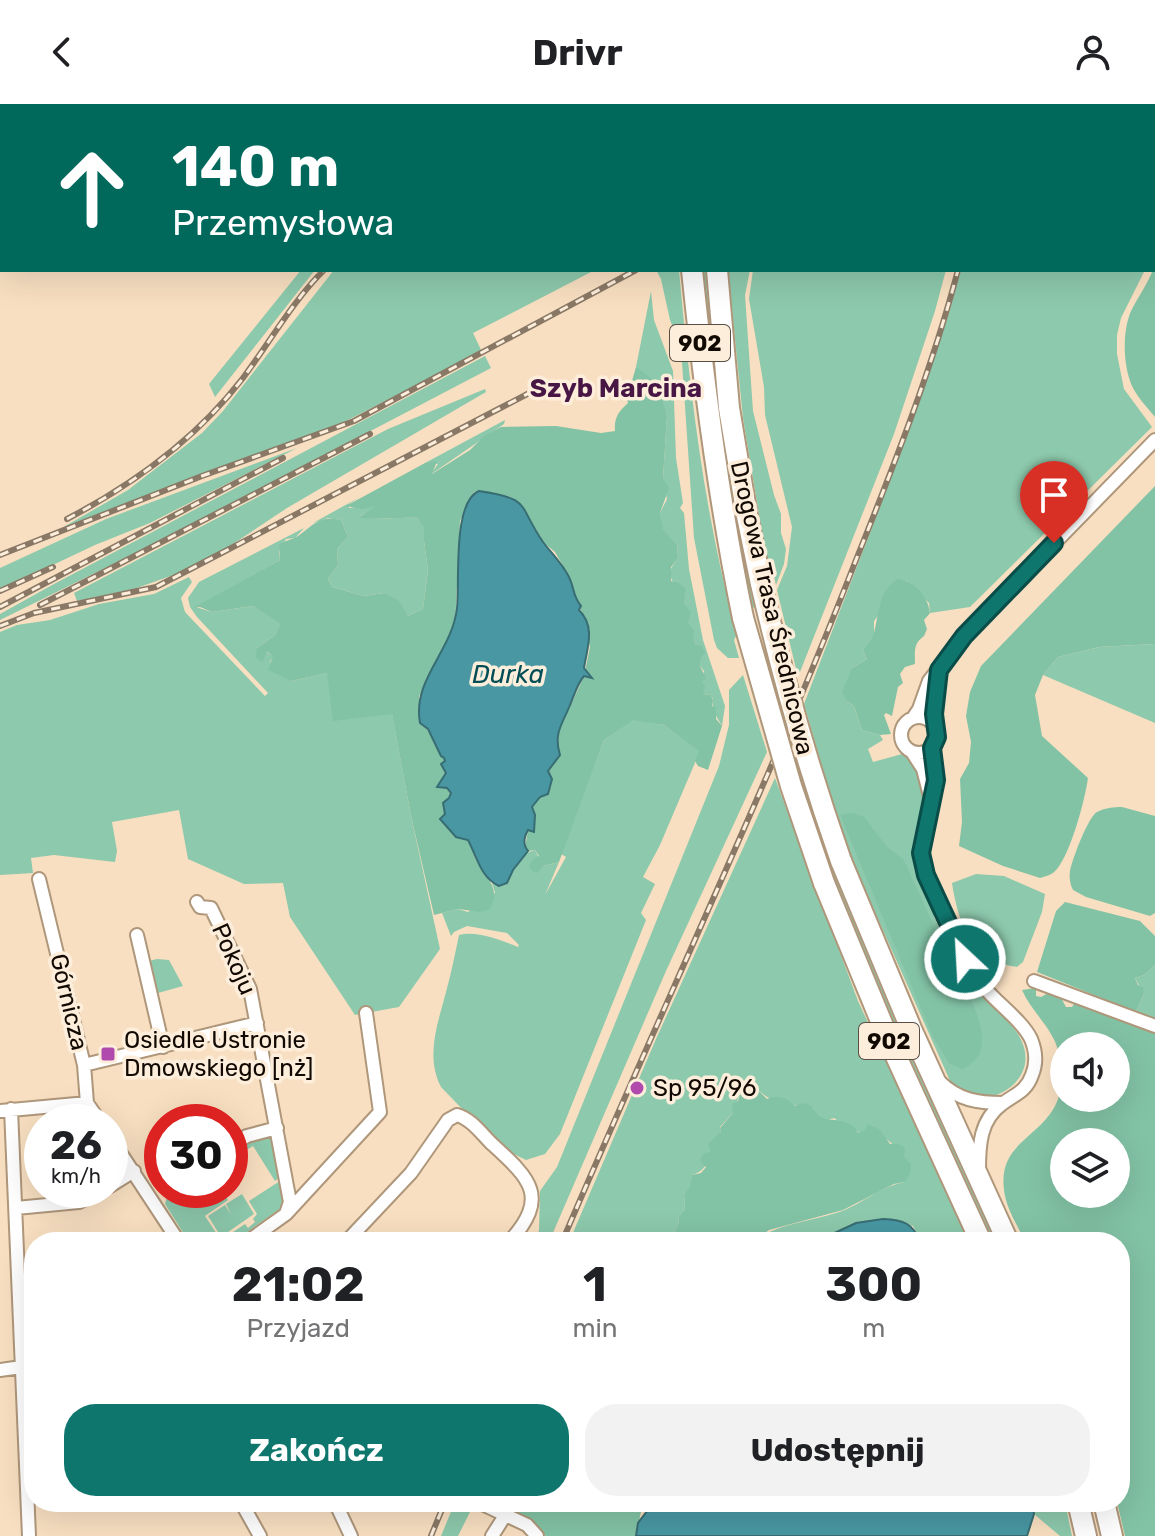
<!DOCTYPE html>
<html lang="pl">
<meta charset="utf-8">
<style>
body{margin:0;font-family:Rubik,sans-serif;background:#f2f2f2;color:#202124;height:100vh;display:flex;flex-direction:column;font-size:30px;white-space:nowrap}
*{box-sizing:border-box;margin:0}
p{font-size:26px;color:#757577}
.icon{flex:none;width:44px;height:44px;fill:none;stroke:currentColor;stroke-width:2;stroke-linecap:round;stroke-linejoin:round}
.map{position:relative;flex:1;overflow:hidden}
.drawer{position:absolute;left:24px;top:1128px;width:1106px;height:280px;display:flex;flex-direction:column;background:#fff;border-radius:32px;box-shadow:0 8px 32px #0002}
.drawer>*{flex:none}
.guide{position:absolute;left:0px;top:0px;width:1156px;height:168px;box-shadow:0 8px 32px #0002;background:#00695c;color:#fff;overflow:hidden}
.fabs{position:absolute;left:1050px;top:928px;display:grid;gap:16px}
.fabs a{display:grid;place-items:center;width:80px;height:80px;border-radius:50%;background:#fff;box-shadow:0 8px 32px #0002;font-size:40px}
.speed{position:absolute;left:24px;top:1000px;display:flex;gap:16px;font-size:40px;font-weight:700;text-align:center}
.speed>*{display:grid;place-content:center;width:104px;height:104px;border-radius:50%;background:#fff;box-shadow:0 8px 32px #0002;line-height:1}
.speed small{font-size:20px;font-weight:400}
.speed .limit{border:12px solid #d22;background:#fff;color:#111}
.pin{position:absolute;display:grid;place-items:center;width:68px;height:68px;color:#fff;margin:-82px -34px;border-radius:50% 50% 50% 0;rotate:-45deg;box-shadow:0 0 8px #0007}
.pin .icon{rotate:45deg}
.me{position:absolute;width:88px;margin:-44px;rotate:335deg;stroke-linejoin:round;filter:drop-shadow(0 0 6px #0008)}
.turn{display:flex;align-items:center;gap:28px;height:168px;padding:0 40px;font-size:36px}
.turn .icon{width:104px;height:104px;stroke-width:2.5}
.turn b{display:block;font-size:56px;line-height:68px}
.eta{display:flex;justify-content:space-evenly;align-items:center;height:136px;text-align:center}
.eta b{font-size:48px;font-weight:700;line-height:56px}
.cta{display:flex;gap:16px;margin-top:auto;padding:16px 40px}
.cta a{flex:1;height:92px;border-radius:32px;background:#0f766e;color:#fff;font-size:32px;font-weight:700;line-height:92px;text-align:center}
.cta a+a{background:#f2f2f2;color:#202124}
header{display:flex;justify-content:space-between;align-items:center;height:104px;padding:0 40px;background:#fff;font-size:36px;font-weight:700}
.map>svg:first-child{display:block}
</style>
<header><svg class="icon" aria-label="back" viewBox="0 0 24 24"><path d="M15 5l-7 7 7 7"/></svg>Drivr<svg class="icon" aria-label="person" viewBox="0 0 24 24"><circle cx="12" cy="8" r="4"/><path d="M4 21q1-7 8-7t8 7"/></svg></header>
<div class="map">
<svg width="1155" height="1432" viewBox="0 0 1155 1432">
<rect width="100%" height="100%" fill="#f8dfc1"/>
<path fill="#8dc9ac" d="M301 166H315L215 293 209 280Z
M334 166H595L473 229 482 248 342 319 62 424 128 386 202 329 223 307Z
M656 166H679C690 288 704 411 737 530L734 536 739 554H728L717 544 714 536 694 434 681 244 670 216 661 175Z
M701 166H707L723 329 756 500 752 506C725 394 713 280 701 166Z
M728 166H750L745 191 753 307 774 391 781 410V429L786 445 784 460 776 481 770 455H767L765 447 743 314Z
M753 166H946L935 207 894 330 798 573 777 486 787 462 792 423 765 311 764 283 749 195Z
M961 166H1145L1121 214 1117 231V250L1124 285 1152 323 970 503 930 509 929 499 906 477 874 517V531L863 546 867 555 852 564 847 597 854 602 862 626 880 631 883 636 868 645 873 658 902 650C914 655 916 662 920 674 929 700 912 722 914 748 916 769 927 788 937 806L934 813 945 835 951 838C960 854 968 872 979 886 991 904 1014 918 1022 938 1041 981 978 1014 951 979L865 786 839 721 804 600 908 330 949 209Z
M651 187 654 216 673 267 676 354 683 399 680 404 684 409 689 465 703 536 725 602 722 622C717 613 711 607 713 595L711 591 703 590 702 578 704 567 700 562C702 546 691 534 688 519 686 510 687 501 683 493 674 475 662 474 678 454L677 440 662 426 660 409 667 395 663 375 667 311 636 263Z
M485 252 491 264 172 431 0 516V510L54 480Z
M485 285 486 288 287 404 221 448 179 469 134 485 77 497 74 489 388 325Z
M505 316 504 320 430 371 438 360 425 359Z
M297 344 150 419 95 441 0 486V464L106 415Z
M360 393 349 400V404L383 399 360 412C369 417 403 413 417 414L425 423 424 437 428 466 423 505 408 512 384 489 364 492 332 483 328 475 338 461 337 445 348 433 341 416 328 414 313 419Z
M304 424 295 434 286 435 279 447 280 456 196 503 212 508 253 502 282 520 275 531 257 544 274 552 270 558 292 577 327 569 392 609 411 712 440 845 399 903 355 911 290 813 283 779 244 780 188 755 179 706 112 718 117 747 115 758 54 751 31 754 33 769 0 771V528L17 521 50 516 99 500 154 490 189 473 192 478 181 494 185 508 265 592 268 589 197 513 190 503 188 494 199 478Z
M1155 540V619L1043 571 1058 553 1099 543Z
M743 571 767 648 666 867 549 1138H535L539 1126 540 1087 557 1063 719 662 729 621V586Z
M633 615 664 621 700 647 660 741 643 773 655 780 641 809 646 816 560 1030 545 1050 526 1056 499 1043 441 983C425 952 438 919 446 888 451 870 455 850 459 831 477 826 501 836 518 843L519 841 507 829 467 822 454 828 451 832 442 809 458 805 468 808 495 789 492 779 499 782 507 779C513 766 521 749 535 746L543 762 559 758 545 791 566 753 561 750 604 636Z
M775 674 858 897 970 1138H921L913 1122 883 1115 856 1119 815 1138H753C780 1118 811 1118 842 1107 863 1099 882 1082 905 1078 904 1070 906 1057 902 1051 893 1037 874 1024 856 1029L834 1014 826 1017 817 1013 812 1002C792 1002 773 1000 758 986H741L733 1009 720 1023 721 1028C711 1043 712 1066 692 1071L691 1083 684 1090 685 1105 678 1113 679 1118 670 1138H569L656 935Z
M829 756 902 928 1000 1138H994L897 931 829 765Z
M976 770 1004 772 1045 790 1042 808 1023 858 1017 863C972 857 958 819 952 779Z
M157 855 169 856 183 882 158 889 149 857Z
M1155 861V915L1136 908 1144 890 1135 874 1144 871Z
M271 1032 279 1074 275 1077 253 1042 240 1050 236 1045 250 1037Z
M280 1077 284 1102 233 1138H189L165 1100 168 1089 173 1086H221L228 1096 205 1112 221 1136 245 1120 248 1124 255 1118 253 1115 257 1110 249 1097Z
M242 1090 254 1110 221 1133 208 1112 225 1101 231 1110 226 1100Z
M455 1398H475L458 1432H441Z
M1032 1398H1065L1072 1432H1060L1034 1410Z"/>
<path fill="#83c3a5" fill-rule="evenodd" d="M1155 158V313C1147 303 1137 293 1132 282 1123 262 1122 228 1131 207 1139 191 1152 174 1155 158Z
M636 263 657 279 667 312 663 375 669 384 660 409 663 426 677 440 678 454 671 463V477L679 479 686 485C683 494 684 502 691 508L688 519 694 527 693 532 696 541 702 542 705 549 701 553 700 562 706 574 702 578 705 582 703 590 711 591 713 596 712 602 716 604V615L722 622 708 666 698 662 695 657 699 647 664 621 633 616 604 636 559 758 543 762 537 769 532 767 529 762 534 754 539 752 535 746 528 747 525 744 528 726 534 727 535 711 531 704 540 693 548 690V667L560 651 557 643 561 615 569 605 584 572 590 543 580 502 573 492 571 476 555 448 543 438 521 400 508 392 474 388 460 417 455 522 419 592 420 619 427 625 441 652 444 654 446 669 437 683 447 684 451 689 449 694 443 699 445 710 456 733 468 736C471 742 473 749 476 756 485 774 502 783 490 805L480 808 458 805 434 811 411 712 392 610 333 617 327 569 292 577 268 566 273 552 267 548 262 558 256 553 257 544 275 531 281 520 253 502 212 508 200 503 193 504 280 456 279 441C285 436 292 436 298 432 312 422 320 410 341 416L348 433 337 445 338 461 328 475 332 483 364 492 384 489 399 497 408 512 423 505 428 466 424 437V423L417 414C402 413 368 417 359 413L376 402 362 405 346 402 425 359 437 357 432 370 470 346 484 332 501 323 556 322 601 329 615 327C614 314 618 308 628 299L627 294Z
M1155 382V540L1099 543 1058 553 1043 571 1035 591 1042 632 1088 674C1085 696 1071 748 1057 765 1052 771 1047 772 1040 774L1003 762 959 742 962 718 960 675 969 659 971 638 966 612 970 588 981 562Z
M898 475C915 478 928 492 930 509L924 516 927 525 924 532C913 540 915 547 915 560L905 563 900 570 903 579 898 583 892 612 886 609 884 611 891 630 880 631 862 626 854 602 847 597 842 588 852 564 867 555 863 546C866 541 872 535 874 529 879 510 879 485 898 475Z
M1122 703 1155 712V809L1150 812 1086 793 1073 786C1070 780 1069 773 1070 767 1072 756 1088 713 1097 708 1104 704 1114 703 1122 703Z
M853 709 864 713 887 743 904 756 947 851 941 853 944 863 952 861C966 887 1006 947 962 965L949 959 933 933 840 711Z
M1065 798 1140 817 1155 832V861L1144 871 1135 874 1138 881 1143 883 1144 890 1136 908 1037 868 1056 807Z
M1036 884V892L1041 893 1052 887 1059 890 1066 903H1072L1075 898 1155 925V1432H1125L1117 1398H1120V1138H1025C1019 1124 1008 1107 1005 1092 996 1045 1028 1039 1050 1010 1063 993 1064 970 1059 950 1054 925 1032 909 1022 886ZM1064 942H1116V994H1064ZM1064 1038H1116V1090H1064Z
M748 984 758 986 767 995C778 991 786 993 795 1002L803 999 812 1002C822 1025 836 1008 855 1024L857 1029 864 1027 868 1020 879 1025 890 1040H898L905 1044 904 1053 911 1060 910 1069 905 1078 894 1080 843 1106 769 1126 753 1138H670L679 1118 678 1113 685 1105 684 1090 690 1083 692 1071 701 1069 706 1063 700 1057 704 1049 711 1048 708 1040 721 1028 720 1024 733 1009 732 1000 738 997 741 986Z
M499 1398H643L636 1432H546Z"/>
<path fill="#4897a3" stroke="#386d73" stroke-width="2" d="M479 387C532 395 517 400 543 438 552 450 562 459 569 473 575 485 572 491 581 502L579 506C596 523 587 544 584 564L592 574 584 572C577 580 574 592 570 601 563 619 553 629 560 651L548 667 552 675 548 690 540 693 532 703 535 711 534 728 528 726C524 733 523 741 528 747L513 766 507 779 499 782C481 774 477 753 468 736L456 733 440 715 445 710 443 699 449 694 451 689 447 684 437 683 446 669 441 660 445 657 444 654 441 652 428 625 420 619C412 575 452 548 457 504 460 478 452 398 479 387Z
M883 1115C904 1116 912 1119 921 1138H815L856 1119Z
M654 1398H1032L1034 1410 1027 1432H636L638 1419Z"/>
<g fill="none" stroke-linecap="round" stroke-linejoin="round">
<defs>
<path id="street" d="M901 631a18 18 0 1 1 36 0a18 18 0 1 1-36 0Z
M913 614 919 605 929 577 964 532 1155 336
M934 621 939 566
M932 644 936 676 922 739V759L926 771C941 804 954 841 974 871 989 894 1021 914 1031 935 1036 947 1037 959 1032 971 1026 988 1015 990 1002 1000 980 1016 979 1041 979 1066
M912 648 923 665 930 692
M39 775 84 961 87 999 100 1018
M197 798 200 803 211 804 250 885 290 1098 286 1110
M137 831 163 943
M1034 877 1155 922
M84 961 257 919
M940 978C958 996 978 999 1003 999
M11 1005 29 1432
M0 1007 87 999
M110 1033 179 1138
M230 1042 247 1032 277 1024
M110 1082 134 1067
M16 1104 79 1098 103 1086
M247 1138 286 1110 380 1008 366 909
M346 1138 411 1069 448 1016 457 1011C471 1015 481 1029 491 1039 529 1074 551 1092 509 1138
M0 1266 21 1263 34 1257
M241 1398 260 1432
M335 1398 351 1432
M478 1398 527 1421 537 1432
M492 1432 506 1410"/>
<path id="primary" d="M686 0 687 2
M712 0V2
M692 166C704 283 719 398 743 514
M717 166 729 304 747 412 761 480
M841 757 912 927 1008 1138
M824 779 890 939 981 1138
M1078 1398 1086 1432
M1104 1398 1112 1432"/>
</defs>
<use href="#street" stroke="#af977b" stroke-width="16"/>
<use href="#primary" stroke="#af977b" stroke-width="24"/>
<use href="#street" stroke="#fff" stroke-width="12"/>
<use href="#primary" stroke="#fff" stroke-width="20"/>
<defs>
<path id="rail" d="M394 0 400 2
M751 2 756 0
M990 2 991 0
M67 415C134 380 196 335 243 274 270 238 292 198 324 166
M0 451 202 372 354 317 636 166
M0 487 53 463
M40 501 370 330
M0 503 283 354
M0 522 34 509 156 483 535 286
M562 1138C659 910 766 687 856 456 894 361 932 265 958 166
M431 1432 445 1398"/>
</defs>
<use href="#rail" stroke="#897865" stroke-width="6"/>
<use href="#rail" stroke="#fdeedc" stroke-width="3" stroke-dasharray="9" stroke-linecap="butt"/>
<defs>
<path id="primary-bridge" d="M761 480C783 575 809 666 841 757
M743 514 791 682 824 779"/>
</defs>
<use href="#primary-bridge" stroke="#af977b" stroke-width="24" stroke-linecap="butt"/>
<use href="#primary-bridge" stroke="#fff" stroke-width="20"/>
</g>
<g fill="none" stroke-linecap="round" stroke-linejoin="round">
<defs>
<path id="route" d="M965 855 926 771 921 749 936 676 932 644 937 633 934 610 939 566 964 532 1054 439"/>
</defs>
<use href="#route" stroke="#0a4d48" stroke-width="20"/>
<use href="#route" stroke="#0f766e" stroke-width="14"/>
</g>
<g fill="#b14aad" stroke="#fdeedc" stroke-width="3">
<rect x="100" y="942" width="16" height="16" rx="4"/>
<circle cx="637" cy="984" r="8"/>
</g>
<g text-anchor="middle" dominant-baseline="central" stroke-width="7" stroke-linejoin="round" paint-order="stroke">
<g fill="#fdeedc" stroke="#584e43" stroke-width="2">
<rect x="670" y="221" width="60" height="36" rx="6"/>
<rect x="859" y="919" width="60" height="36" rx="6"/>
</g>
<g font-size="22" font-weight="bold" fill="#120a02">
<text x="700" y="239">902</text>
<text x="889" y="937">902</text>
</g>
<g font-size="24" fill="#120a02" stroke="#fdeedc">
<text transform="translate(772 504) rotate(77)">Drogowa Trasa Średnicowa</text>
<text transform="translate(234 855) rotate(66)">Pokoju</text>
<text transform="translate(69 898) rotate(77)">Górnicza</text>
</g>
<g font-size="24" fill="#120a02" stroke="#fdeedc" text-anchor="start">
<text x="124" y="936">Osiedle Ustronie<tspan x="124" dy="28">Dmowskiego [nż]</tspan></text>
<text x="653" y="984">Sp 95/96</text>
</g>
<g font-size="26" font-weight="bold" fill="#471645" stroke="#fdeedc">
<text x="616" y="284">Szyb Marcina</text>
</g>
<g font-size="26" font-style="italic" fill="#024d56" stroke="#fdeedc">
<text x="508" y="570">Durka</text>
</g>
</g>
</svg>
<div class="fabs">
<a><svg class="icon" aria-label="sound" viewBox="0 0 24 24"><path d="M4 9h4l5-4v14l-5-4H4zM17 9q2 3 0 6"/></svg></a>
<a><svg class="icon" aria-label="layers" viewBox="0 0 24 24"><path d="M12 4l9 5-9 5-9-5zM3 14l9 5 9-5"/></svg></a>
</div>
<div class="speed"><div>26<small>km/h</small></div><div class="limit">30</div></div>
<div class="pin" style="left:1054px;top:439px;background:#d93025"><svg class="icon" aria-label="arrive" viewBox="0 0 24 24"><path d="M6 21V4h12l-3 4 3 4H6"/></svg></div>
<svg class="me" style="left:965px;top:855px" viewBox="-20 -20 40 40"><circle r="17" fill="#0f766e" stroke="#fff" stroke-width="3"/><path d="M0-11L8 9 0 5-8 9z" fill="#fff"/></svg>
<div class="guide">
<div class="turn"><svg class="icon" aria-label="ahead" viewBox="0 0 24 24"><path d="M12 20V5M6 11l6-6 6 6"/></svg><div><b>140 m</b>Przemysłowa</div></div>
</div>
<section class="drawer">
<div class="eta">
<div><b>21:02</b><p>Przyjazd</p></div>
<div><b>1</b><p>min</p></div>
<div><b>300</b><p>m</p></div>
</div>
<div class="cta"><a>Zakończ</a><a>Udostępnij</a></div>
</section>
</div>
